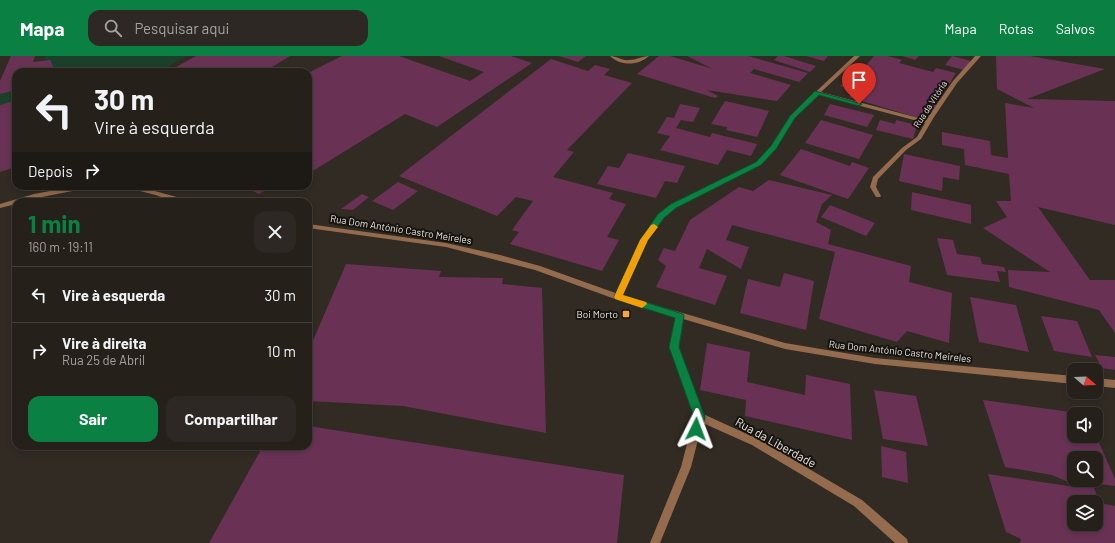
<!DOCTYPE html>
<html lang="pt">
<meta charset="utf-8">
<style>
body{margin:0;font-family:Barlow,sans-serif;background:#2d2823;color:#f1f3f6;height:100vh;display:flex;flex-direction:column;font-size:15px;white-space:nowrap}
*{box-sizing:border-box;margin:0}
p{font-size:13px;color:#a3a3a2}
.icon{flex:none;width:22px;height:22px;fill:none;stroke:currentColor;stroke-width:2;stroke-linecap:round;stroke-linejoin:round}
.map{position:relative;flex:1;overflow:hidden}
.panel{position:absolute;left:12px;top:142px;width:300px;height:252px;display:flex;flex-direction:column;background:#25201a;border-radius:12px;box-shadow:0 2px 6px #0003,0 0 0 1px #423e39}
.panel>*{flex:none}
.top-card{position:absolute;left:12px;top:12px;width:300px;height:122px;border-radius:12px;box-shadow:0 2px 6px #0003,0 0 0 1px #423e39;background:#25201a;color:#f1f3f6;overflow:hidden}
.needle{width:26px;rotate:109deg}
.controls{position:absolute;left:1067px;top:307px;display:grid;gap:8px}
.controls a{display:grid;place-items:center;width:36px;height:36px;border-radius:8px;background:#25201a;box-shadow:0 2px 6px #0003,0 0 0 1px #423e39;font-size:20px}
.pin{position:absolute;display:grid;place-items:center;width:34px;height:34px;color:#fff;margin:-41px -17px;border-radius:50% 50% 50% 0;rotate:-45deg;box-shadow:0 0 4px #0007}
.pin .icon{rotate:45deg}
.me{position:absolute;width:44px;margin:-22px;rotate:3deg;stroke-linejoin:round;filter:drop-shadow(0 0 3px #0008)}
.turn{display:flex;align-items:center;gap:14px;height:84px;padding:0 16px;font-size:18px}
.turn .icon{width:52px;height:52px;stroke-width:2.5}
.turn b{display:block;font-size:28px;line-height:34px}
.then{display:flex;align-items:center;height:38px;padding:0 16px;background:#0003;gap:8px;font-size:15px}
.round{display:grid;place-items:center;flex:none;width:42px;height:42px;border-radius:12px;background:#2d2823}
.head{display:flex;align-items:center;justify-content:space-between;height:68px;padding:0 16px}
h1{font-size:24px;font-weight:700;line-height:30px;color:#0b8043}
.cta{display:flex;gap:8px;margin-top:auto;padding:8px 16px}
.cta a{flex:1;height:46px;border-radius:12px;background:#0b8043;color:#fff;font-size:16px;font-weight:700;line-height:46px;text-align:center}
.cta a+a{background:#2d2823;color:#f1f3f6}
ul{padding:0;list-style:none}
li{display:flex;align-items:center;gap:12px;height:56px;padding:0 16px;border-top:1px solid #423e39}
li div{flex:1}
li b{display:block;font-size:15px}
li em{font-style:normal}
header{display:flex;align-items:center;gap:24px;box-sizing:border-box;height:56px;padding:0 20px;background:#0b8043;color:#fff}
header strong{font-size:19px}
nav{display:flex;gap:22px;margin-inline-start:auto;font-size:14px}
.search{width:280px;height:36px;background:#2d2823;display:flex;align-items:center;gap:10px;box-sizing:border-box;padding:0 14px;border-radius:12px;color:#a3a3a2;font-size:15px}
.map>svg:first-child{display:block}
</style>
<header>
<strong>Mapa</strong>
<div class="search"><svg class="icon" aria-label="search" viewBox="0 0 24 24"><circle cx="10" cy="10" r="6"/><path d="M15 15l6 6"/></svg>Pesquisar aqui</div>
<nav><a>Mapa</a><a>Rotas</a><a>Salvos</a></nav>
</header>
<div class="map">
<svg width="1115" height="487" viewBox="0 0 1115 487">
<rect width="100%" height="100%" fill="#312b23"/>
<path fill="#1a402b" d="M45 0H187L159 16H50L44 5Z
M16 33V44L0 49V37Z"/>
<path fill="#693255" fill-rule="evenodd" d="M11 0H35L33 6 50 4 56 16H16V34L0 38V25Z
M196 0H290L264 16H167Z
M342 0H399L470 25 484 16 439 0H511L532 7 437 71 405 58 308 118V17Z
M559 0H586L578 6Z
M659 0H670L713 13 687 0H748L808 17 799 26 754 13 750 17 791 29 777 45 707 34 718 40 715 42 637 18Z
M778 0H784L816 10 810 16 774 4Z
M806 0H828L824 5Z
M874 0H888L902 4 899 7 933 16 936 12 956 17 932 57 927 55 922 63 849 41 854 34 840 30 850 19 856 21Z
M902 0H919L915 4Z
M952 0 971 5 964 14 945 9Z
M996 0H1030L1105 13 1027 43 1115 45V169L1038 151 1090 224H1115V277L1099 254 1009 231 1008 214 1050 216 983 172 1007 161 996 145H1011L1009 118 965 109 964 93 942 89V76L990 85 991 99 1008 102 1005 47 1034 52 997 33Z
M551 3 588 15 595 9 610 13 604 19 632 27 567 94 574 96 553 121 613 137 609 143 626 148 607 181 619 184 602 215 510 188 519 176 512 174 533 145 516 141 497 160 399 120Z
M16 44V111L0 116V49Z
M725 45 769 55 757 81 726 74 727 71 711 68Z
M680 48 700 52 693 66 681 64 676 72 710 81 712 77 757 88 751 100 727 94 718 109 660 94 670 80 657 77 667 61 674 62Z
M830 48 874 59 867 71 824 59Z
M821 64 873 79 859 103 805 87Z
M880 64 895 68 896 64 917 69 913 83 876 74Z
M801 93 850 110 852 106 869 112 848 143 780 119Z
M628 97 685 110 677 127 665 125 656 142 597 128 608 110 619 112Z
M904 98 960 110 959 124 943 121 942 135 899 125Z
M769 124 832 139 822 148 816 166 831 174 828 188 911 210 909 226 952 237 949 287 907 275 897 286 819 263 835 196 732 169 726 184 749 191 741 213 707 193 699 212 727 220 715 249 656 231 666 210 658 204 664 192 675 195 690 164 739 131 753 135Z
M398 126 418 135 393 154 372 145Z
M243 130H273L259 138Z
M912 136 971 149V168L911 154Z
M362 138 369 141 353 154 341 153Z
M830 149 875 167 866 180 821 161Z
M937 182 953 184 957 198 980 201 982 208 1004 211 1006 216 997 215 1000 226 947 219Z
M346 208 441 215 439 221 503 222 502 228 542 232 546 377 403 350 308 345V296Z
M784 217 814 225 806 274 740 257 748 223 780 231Z
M970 241 1016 249 1029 296 979 286Z
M1041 260 1077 265 1092 301 1054 295Z
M707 287 750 296 747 326 805 339 806 319 850 328 852 384 745 360 746 344 700 334Z
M1095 299 1115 301V314L1102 312Z
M874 334 916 340 928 390 883 383Z
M983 344 1078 357 1074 358V380H1096L1115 423V430L1092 427 1100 447 1115 450V487H1020L1021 483 1006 476 988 418 1082 432 1052 419 1005 411ZM1074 402H1096V424H1074ZM1074 446H1096V468H1074Z
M308 370 624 419 617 487H209L263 390H308Z
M881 390 906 396 908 427 882 421Z"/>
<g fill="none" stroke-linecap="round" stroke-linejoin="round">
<path fill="#956b4e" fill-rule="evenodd" d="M699 357 702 358 704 361 691 411 660 487H650L681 411 694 361 696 358Z"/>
<path fill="#956b4e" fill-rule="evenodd" d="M610 0C617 0 622 5 629 4 637 4 642 0 649 0 638 10 620 10 610 0Z
M854 0H860L821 36 926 64 953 25 975 0H981L957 27 934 61 921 83 906 94 878 123 876 131 881 140 880 141H876L870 131 873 121 902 92 917 81 925 67 819 39 794 62 776 92 761 108 675 152 663 162 647 184 621 243H615L614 241 640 184 659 158 671 148 757 106 771 90 790 60Z
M680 257 683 258 684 260 678 291 703 358 758 383 862 444 907 483 908 487H895L854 450 752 389 696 364 670 291 676 260 677 258Z"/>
<path fill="#956b4e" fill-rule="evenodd" d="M77 130H91L88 132 16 146V148L0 152V148L34 138Z
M111 130H136L188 144 189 146C170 146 154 137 135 134 127 133 117 134 111 130Z
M308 168 446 187 500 199 540 210 621 239 785 287 875 302 1074 320V328L875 308 785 293 615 243 535 214 500 205 446 191 308 172Z
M1096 322 1115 324V332L1096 330Z"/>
</g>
<path fill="#0b8043" stroke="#07532c" d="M815 35 862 48 859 50 819 39 795 62 776 93 761 109 676 152 664 162 648 184 623 239 683 258 684 260 679 291 705 361 700 377 696 378 692 377 690 373 694 361 669 291 675 262 615 243 614 241 640 184 658 158 671 148 756 106 771 90 790 60Z"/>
<path fill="#f59e0b" d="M654 168 658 171 648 184 623 239 646 246 647 248 642 252 615 243 614 241 640 184 651 169Z"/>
<rect fill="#f6a247" stroke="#171410" stroke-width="1.5" x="622" y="254" width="8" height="8" rx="2"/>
<g text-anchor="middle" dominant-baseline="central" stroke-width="4" stroke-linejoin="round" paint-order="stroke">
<g font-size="9" fill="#e6e1dc" stroke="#171410">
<text transform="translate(930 48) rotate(-57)">Rua da Vitória</text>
</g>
<g font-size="10" fill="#e6e1dc" stroke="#171410">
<text transform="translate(401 173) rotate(9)">Rua Dom António Castro Meireles</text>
<text transform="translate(900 295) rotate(6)">Rua Dom António Castro Meireles</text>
</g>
<g font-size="10" fill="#e6e1dc" stroke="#171410" text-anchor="end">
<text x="618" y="258">Boi Morto</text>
</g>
<g font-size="12" fill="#e6e1dc" stroke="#171410">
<text transform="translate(776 386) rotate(29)">Rua da Liberdade</text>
</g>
</g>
</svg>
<div class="controls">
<a><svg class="needle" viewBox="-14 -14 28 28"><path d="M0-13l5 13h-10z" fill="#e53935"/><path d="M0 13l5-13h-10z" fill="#a3a3a2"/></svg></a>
<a><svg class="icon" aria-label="sound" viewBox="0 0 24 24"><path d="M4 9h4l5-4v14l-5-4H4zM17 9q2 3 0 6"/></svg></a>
<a><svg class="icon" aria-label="search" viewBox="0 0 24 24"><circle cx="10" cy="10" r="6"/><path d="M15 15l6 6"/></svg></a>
<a><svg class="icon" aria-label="layers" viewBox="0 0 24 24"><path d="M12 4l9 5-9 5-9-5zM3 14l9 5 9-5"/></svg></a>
</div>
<div class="pin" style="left:859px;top:48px;background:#d93025"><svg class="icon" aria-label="arrive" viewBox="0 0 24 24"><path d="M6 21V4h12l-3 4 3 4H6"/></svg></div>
<svg class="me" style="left:696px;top:373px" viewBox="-20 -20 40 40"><path d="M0-17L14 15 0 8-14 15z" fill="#0b8043" stroke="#fff" stroke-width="4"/></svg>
<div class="top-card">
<div class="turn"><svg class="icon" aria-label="left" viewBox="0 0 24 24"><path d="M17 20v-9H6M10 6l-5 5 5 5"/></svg><div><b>30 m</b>Vire à esquerda</div></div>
<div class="then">Depois<svg class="icon" aria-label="right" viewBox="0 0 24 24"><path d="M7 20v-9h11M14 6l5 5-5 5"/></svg></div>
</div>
<section class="panel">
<div class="head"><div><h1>1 min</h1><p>160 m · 19:11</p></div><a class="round"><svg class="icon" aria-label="close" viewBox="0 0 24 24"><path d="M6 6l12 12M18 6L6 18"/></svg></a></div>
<ul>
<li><svg class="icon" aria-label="left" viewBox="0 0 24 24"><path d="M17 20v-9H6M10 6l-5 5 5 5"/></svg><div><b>Vire à esquerda</b></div><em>30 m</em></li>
<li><svg class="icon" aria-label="right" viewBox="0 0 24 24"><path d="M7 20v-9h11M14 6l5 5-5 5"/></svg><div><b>Vire à direita</b><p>Rua 25 de Abril</p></div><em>10 m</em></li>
</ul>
<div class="cta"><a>Sair</a><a>Compartilhar</a></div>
</section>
</div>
